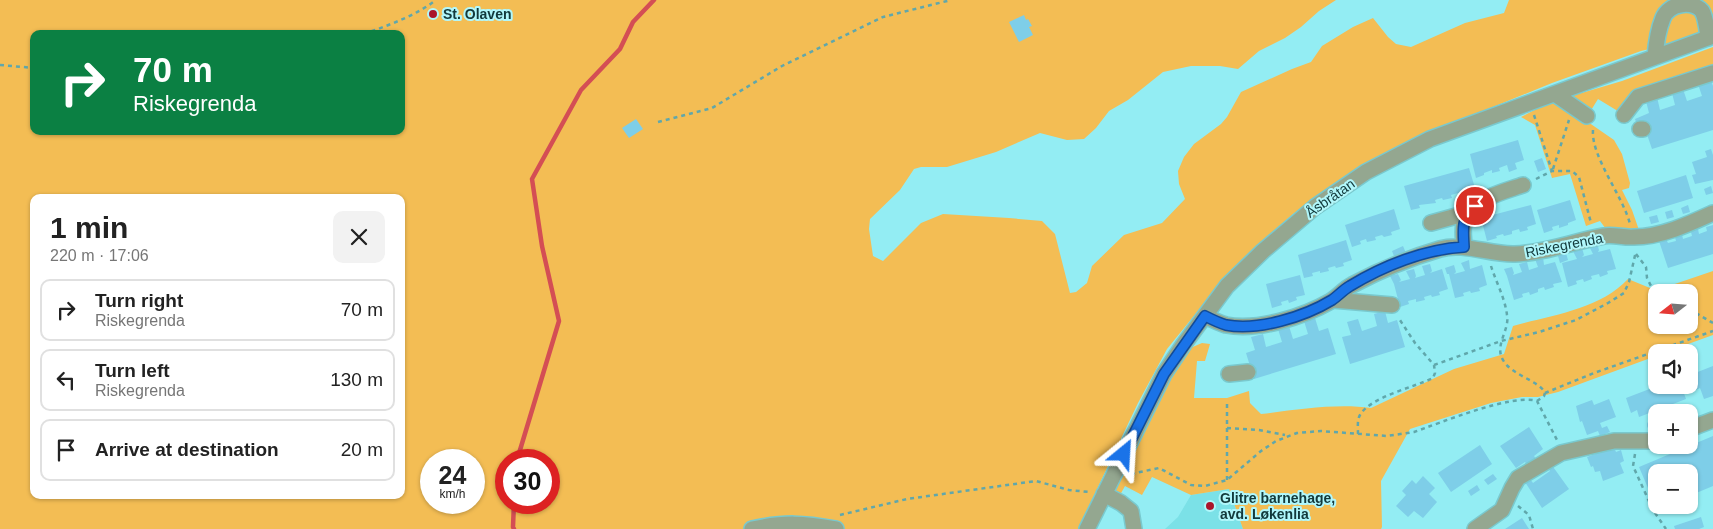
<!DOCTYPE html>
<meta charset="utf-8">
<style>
body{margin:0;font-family:Arial,sans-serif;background:#f2f2f2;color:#222;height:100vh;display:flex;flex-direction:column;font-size:19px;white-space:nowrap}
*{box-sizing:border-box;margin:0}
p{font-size:16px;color:#767676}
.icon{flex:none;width:28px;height:28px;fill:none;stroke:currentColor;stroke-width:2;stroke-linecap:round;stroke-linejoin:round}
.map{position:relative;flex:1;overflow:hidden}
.sheet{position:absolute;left:30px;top:194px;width:375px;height:305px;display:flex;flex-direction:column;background:#fff;border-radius:10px;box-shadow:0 1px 4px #0004}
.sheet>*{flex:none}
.hud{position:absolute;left:30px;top:30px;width:375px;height:105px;border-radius:10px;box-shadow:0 1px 4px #0004;background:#0b8043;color:#fff;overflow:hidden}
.needle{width:32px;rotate:253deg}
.buttons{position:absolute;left:1648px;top:284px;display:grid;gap:10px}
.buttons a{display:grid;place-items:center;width:50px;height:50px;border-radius:10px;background:#fff;box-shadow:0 1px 4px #0004;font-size:25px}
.speed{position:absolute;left:420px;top:449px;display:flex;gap:10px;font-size:25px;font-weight:700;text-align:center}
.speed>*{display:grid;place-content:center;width:65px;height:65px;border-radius:50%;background:#fff;box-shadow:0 1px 4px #0004;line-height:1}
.speed small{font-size:12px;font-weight:400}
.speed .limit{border:8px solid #d22;background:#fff;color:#111}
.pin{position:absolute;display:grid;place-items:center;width:42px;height:42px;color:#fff;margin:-21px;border:2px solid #fff;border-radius:50%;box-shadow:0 1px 5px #0007}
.me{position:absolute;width:55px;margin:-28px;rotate:27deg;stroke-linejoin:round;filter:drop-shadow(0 0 4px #0008)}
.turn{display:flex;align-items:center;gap:18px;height:105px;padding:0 20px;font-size:22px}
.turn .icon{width:65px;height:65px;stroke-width:2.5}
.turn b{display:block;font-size:35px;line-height:42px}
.round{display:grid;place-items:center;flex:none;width:52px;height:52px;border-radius:10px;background:#f2f2f2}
.head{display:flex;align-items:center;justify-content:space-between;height:85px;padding:0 20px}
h1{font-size:30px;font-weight:800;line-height:38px}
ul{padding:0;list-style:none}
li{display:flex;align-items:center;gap:15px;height:62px;margin:0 10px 8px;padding:0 10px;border:2px solid #e0e0e0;border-radius:10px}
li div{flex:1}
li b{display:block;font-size:19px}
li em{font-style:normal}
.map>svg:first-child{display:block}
</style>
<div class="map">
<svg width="1713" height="529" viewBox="0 0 1713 529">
<rect width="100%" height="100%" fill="#93edf3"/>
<path fill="#7be1e7" d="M1229 489 1243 529H1165L1178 517 1191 495Z"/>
<path fill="#f3bd54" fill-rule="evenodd" d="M0 0H1336L1319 11 1301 27 1285 38 1259 51 1238 69 1220 66H1191L1163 72 1128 100 1109 111 1096 128 1084 139 1067 140 1040 133 996 152 947 167H921L914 169 900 190 870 219 869 229 873 256 883 261 921 223 943 214 1009 218 1042 221 1055 234 1070 293 1076 292 1087 283 1092 266 1124 235 1162 223 1185 199 1179 184 1178 171 1184 157 1194 144 1221 124 1227 117 1241 92 1292 69 1311 62 1322 46 1353 27 1373 18 1388 37 1396 44 1411 47 1465 23 1504 13 1509 0H1713V27L1697 35 1666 45 1641 51 1552 83 1424 135 1347 177 1293 214 1251 251 1206 301 1167 349 1138 403 1078 529H0ZM34 34H401V131H34ZM34 198H401V495H34ZM431 460H474V502H431ZM506 460H549V502H506Z
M1713 47V70L1621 113 1598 99 1585 120 1614 140 1622 154 1630 183 1629 188 1622 190 1632 210 1640 233H1609L1600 221 1586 226 1570 174 1552 178 1535 125 1521 117 1548 103 1622 81Z
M1713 271V335L1666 352H1656V356L1558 392 1538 397H1522L1491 403 1410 429 1381 481 1382 527 1381 529H1243L1229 489 1191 495 1152 477 1142 495 1125 486 1120 495 1113 492 1163 391 1188 349 1202 343 1210 344 1205 361H1197L1194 398H1227L1249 391 1250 403 1261 414C1295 410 1336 403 1371 408L1454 369 1504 354 1513 326C1551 315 1599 310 1628 279L1650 288 1666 287ZM1656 292H1689V325H1656Z"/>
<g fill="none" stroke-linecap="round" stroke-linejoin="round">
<path stroke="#d44e54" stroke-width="4.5" d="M517 460 559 321 542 246 532 179 581 90 620 49 633 22 654 0
M514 529 513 527 514 502"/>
</g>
<path fill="#7ecee8" d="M1024 15 1026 20 1028 19 1032 26 1029 27 1033 35 1019 42 1009 22Z
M1711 80 1713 86V130L1652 149 1643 123 1637 125 1635 119 1649 113 1646 101 1657 97 1660 110 1675 105 1672 93 1683 89 1687 101 1702 96 1698 84Z
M636 119 643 129 629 138 622 128Z
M1518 140 1524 160 1515 163 1517 169 1509 172 1507 165 1499 168 1500 171 1492 173V170L1484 173V175L1476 178 1470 154Z
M1711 149 1713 155V180L1695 184 1692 175 1696 174 1692 162 1707 157 1705 151Z
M1542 158 1546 169 1538 172 1534 161Z
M1469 168 1475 188 1466 190 1467 193 1459 195 1458 193 1451 195 1452 198 1443 200 1442 198 1435 200 1436 203 1419 205 1420 208 1411 210 1404 186Z
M1686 175 1693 198 1644 213 1637 191Z
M1711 186 1713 193 1706 195 1704 189Z
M1570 200 1576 220 1568 223V225L1559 228V225L1552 227 1553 230 1544 233 1537 210Z
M1531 205 1536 224 1527 227 1528 230 1520 232 1519 229 1512 231V234L1504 236 1503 234 1496 236 1497 238 1487 241 1481 218Z
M1688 205 1690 212 1683 214 1681 208Z
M1394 209 1400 229 1391 232 1392 235 1384 237 1382 235 1375 237 1376 240 1367 242 1366 239 1360 241 1361 244 1352 247 1345 225Z
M1672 210 1674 217 1667 219 1665 212Z
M1657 215 1659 222 1651 224 1649 217Z
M1713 225V254L1668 268 1659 241 1666 239 1668 243 1676 241 1675 237 1682 234 1683 239 1692 236 1691 232 1698 229 1699 234 1707 231 1706 227Z
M1346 240 1352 260 1343 263 1344 266 1336 268 1335 266 1328 268 1329 271 1320 273V271L1312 273 1313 276 1304 278 1298 255Z
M1597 243 1599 250 1598 252 1610 249 1616 269 1607 271 1608 274 1600 277 1599 274 1591 276 1592 279 1584 282 1583 279 1576 281 1577 284 1568 287 1562 263 1577 259 1573 251 1582 248 1584 255 1582 257 1593 254 1589 246Z
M1403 246 1406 253 1394 256 1392 251Z
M1566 253 1568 260 1560 263 1558 256Z
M1543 257 1544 265 1555 262 1562 282 1553 284 1554 287 1545 290 1544 287 1538 289V292L1530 295 1529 292 1522 294 1523 297 1514 300 1507 276 1504 269 1512 267 1514 273 1513 275 1522 272 1519 264 1527 262 1529 270 1538 267 1535 259Z
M1469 260 1470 269 1482 265 1487 285 1479 288 1480 291 1471 293 1470 291 1463 293 1464 296 1455 298 1449 274H1447L1445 268 1454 265 1456 272 1454 274 1465 271 1461 263Z
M1430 264 1432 271 1430 273 1442 269 1448 289 1439 292 1440 295 1432 297 1431 295 1424 297 1425 300 1416 302V299L1408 301 1409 304 1400 307 1394 284 1390 276 1398 274 1401 280 1399 282 1410 279 1406 271 1414 269 1416 276 1415 278 1425 275 1422 266Z
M1300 275 1305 295 1296 297 1297 300 1289 303 1288 300 1281 302 1282 305 1272 308 1266 284Z
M1385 311 1388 323 1397 320 1405 347 1350 364 1342 337 1351 335 1347 322 1358 319 1362 331 1377 326 1374 314Z
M1315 318 1319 331 1328 328 1336 354 1254 379 1246 353 1255 350 1251 337 1263 334 1266 347 1282 342 1278 329 1289 326 1293 339 1308 334 1304 321Z
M1713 366V396L1704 399 1700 388 1696 390 1690 375Z
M1660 385H1681L1686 399 1639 417 1637 410 1631 413 1626 398Z
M1609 399 1616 417 1600 423 1602 428 1607 426 1610 432 1600 436 1598 431 1587 435 1582 421 1580 422 1576 406 1592 400 1594 405Z
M1647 425a4 4 0 1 1 8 0a4 4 0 1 1-8 0Z
M1529 427 1543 449 1534 456 1537 460 1528 466 1525 462 1516 468 1500 446Z
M1713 436V486L1689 496V472H1656V505H1668L1657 509 1639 467Z
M1480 445 1492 464 1451 492 1438 473Z
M1614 447 1616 452 1621 450 1624 461 1620 463 1624 473 1603 481 1600 471 1595 472 1593 466 1591 467 1587 457Z
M1551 464 1569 489 1542 508 1525 482 1530 479 1533 483 1550 471 1547 467Z
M1493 474 1497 479 1488 485 1484 480Z
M1423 476 1435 488 1429 494 1437 502 1423 518 1414 511 1408 517 1396 506 1406 495 1402 491 1412 480 1416 484Z
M1477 485 1480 490 1471 496 1468 491Z
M1701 517 1704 527 1699 529H1675L1674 526Z
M1522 518 1529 529H1505Z"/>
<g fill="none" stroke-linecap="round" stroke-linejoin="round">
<defs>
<path id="minor" d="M1655 57C1656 44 1658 30 1663 18 1669 3 1692 0 1702 11 1706 18 1707 30 1708 38
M1555 94 1587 116
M1624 115 1638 97 1713 73
M1640 129H1643
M1431 223 1460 215H1467
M1464 247C1464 240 1462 231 1464 224 1469 199 1503 192 1523 185
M1333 300 1392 305
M1205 316C1211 319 1219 323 1226 325 1258 331 1303 317 1331 301 1339 296 1344 289 1352 285 1380 270 1409 258 1440 249 1464 242 1490 255 1515 254 1546 253 1574 241 1604 236 1613 234 1624 238 1634 237 1661 237 1689 224 1713 213
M1229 374 1248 372
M1689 429 1713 420
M1104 494 1121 503 1131 511 1134 529
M752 529C785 522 803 523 836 529
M1087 529 1164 374 1184 344 1227 286 1263 251 1315 207 1366 172 1430 139 1713 36
M1475 529 1502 510 1512 488 1518 478 1561 453 1614 441H1656"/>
</defs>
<use href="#minor" stroke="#79c9ce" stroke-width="18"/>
<path stroke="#60a7ab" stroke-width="2.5" stroke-dasharray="4 4" stroke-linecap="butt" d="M364 34C389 25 415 16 436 0
M0 65 34 68
M1534 115 1552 171
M658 122 712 108 782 66 883 17 951 0
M1593 130C1591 157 1623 196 1630 224
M1553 169 1569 120
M1536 179 1552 171H1572L1579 177 1591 223
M1636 254 1646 267 1647 278 1651 286 1667 292
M1491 266C1496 282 1505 298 1507 315 1510 330 1494 345 1503 360 1511 375 1540 381 1545 393L1544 396 1537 401
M1689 309 1713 323
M1434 365 1501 341 1539 332 1576 320 1608 303 1624 293 1629 282 1636 251
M1545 393 1594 373 1713 331
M1227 428 1259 430 1285 435
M1358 434C1358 428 1357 420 1360 415 1370 397 1415 387 1433 378L1435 373 1434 365 1415 343 1398 317
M1635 454 1633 466 1653 510 1666 529
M1131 474 1159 468 1191 485 1205 486 1227 480 1261 451 1276 441 1297 433 1321 431 1387 436 1414 432C1440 423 1513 393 1537 401L1557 440
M1227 480V402
M1518 506 1529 515 1533 529
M840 515 907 499 1036 481 1069 490 1090 492"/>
<use href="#minor" stroke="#94a790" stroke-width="15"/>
</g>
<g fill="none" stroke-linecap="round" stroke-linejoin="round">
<defs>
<path id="route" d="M1124 454 1164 374 1205 316C1211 319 1219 323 1226 325 1258 331 1304 317 1332 300 1338 296 1343 290 1350 286 1383 266 1425 249 1464 247 1463 227 1461 221 1475 206"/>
</defs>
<use href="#route" stroke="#114b97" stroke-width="12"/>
<use href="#route" stroke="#1a73e8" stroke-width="9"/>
</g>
<g fill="#aa142b" stroke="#b1f7fb" stroke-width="2">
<circle cx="433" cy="14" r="5"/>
<circle cx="1210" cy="506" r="5"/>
</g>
<g text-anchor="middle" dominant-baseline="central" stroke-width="4" stroke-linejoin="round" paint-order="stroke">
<g font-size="14" font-weight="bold" fill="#12393b" stroke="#b1f7fb" text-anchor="start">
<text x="443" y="14">St. Olaven</text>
<text x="1220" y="498">Glitre barnehage,<tspan x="1220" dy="16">avd. Løkenlia</tspan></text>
</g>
<g font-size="14" fill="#12393b" stroke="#b1f7fb">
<text transform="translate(1330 198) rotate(-35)">Åsbråtan</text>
<text transform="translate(1564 245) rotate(-11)">Riskegrenda</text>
</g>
</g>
</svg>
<div class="buttons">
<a><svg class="needle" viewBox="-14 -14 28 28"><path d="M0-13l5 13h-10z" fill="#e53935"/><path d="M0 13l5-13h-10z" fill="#767676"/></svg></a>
<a><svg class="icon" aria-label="sound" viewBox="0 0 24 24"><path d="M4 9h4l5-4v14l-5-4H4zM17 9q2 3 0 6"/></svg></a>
<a>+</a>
<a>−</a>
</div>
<div class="speed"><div>24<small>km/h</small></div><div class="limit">30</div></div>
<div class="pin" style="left:1475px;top:206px;background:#d93025"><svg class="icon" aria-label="arrive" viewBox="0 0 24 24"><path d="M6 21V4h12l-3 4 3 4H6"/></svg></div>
<svg class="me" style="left:1124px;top:454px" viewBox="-20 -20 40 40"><path d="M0-17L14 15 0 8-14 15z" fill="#1a73e8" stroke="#fff" stroke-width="4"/></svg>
<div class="hud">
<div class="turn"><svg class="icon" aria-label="right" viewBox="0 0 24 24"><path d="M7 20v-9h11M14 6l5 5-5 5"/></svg><div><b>70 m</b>Riskegrenda</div></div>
</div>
<section class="sheet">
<div class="head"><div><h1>1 min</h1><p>220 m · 17:06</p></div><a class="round"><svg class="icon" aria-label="close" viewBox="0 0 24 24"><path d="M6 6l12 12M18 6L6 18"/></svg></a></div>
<ul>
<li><svg class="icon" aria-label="right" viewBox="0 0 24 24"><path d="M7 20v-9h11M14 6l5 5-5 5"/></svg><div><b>Turn right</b><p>Riskegrenda</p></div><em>70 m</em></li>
<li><svg class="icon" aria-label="left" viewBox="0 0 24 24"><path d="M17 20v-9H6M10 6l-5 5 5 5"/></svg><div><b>Turn left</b><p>Riskegrenda</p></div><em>130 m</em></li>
<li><svg class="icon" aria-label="arrive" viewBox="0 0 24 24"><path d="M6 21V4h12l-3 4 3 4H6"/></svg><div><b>Arrive at destination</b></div><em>20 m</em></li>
</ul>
</section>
</div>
